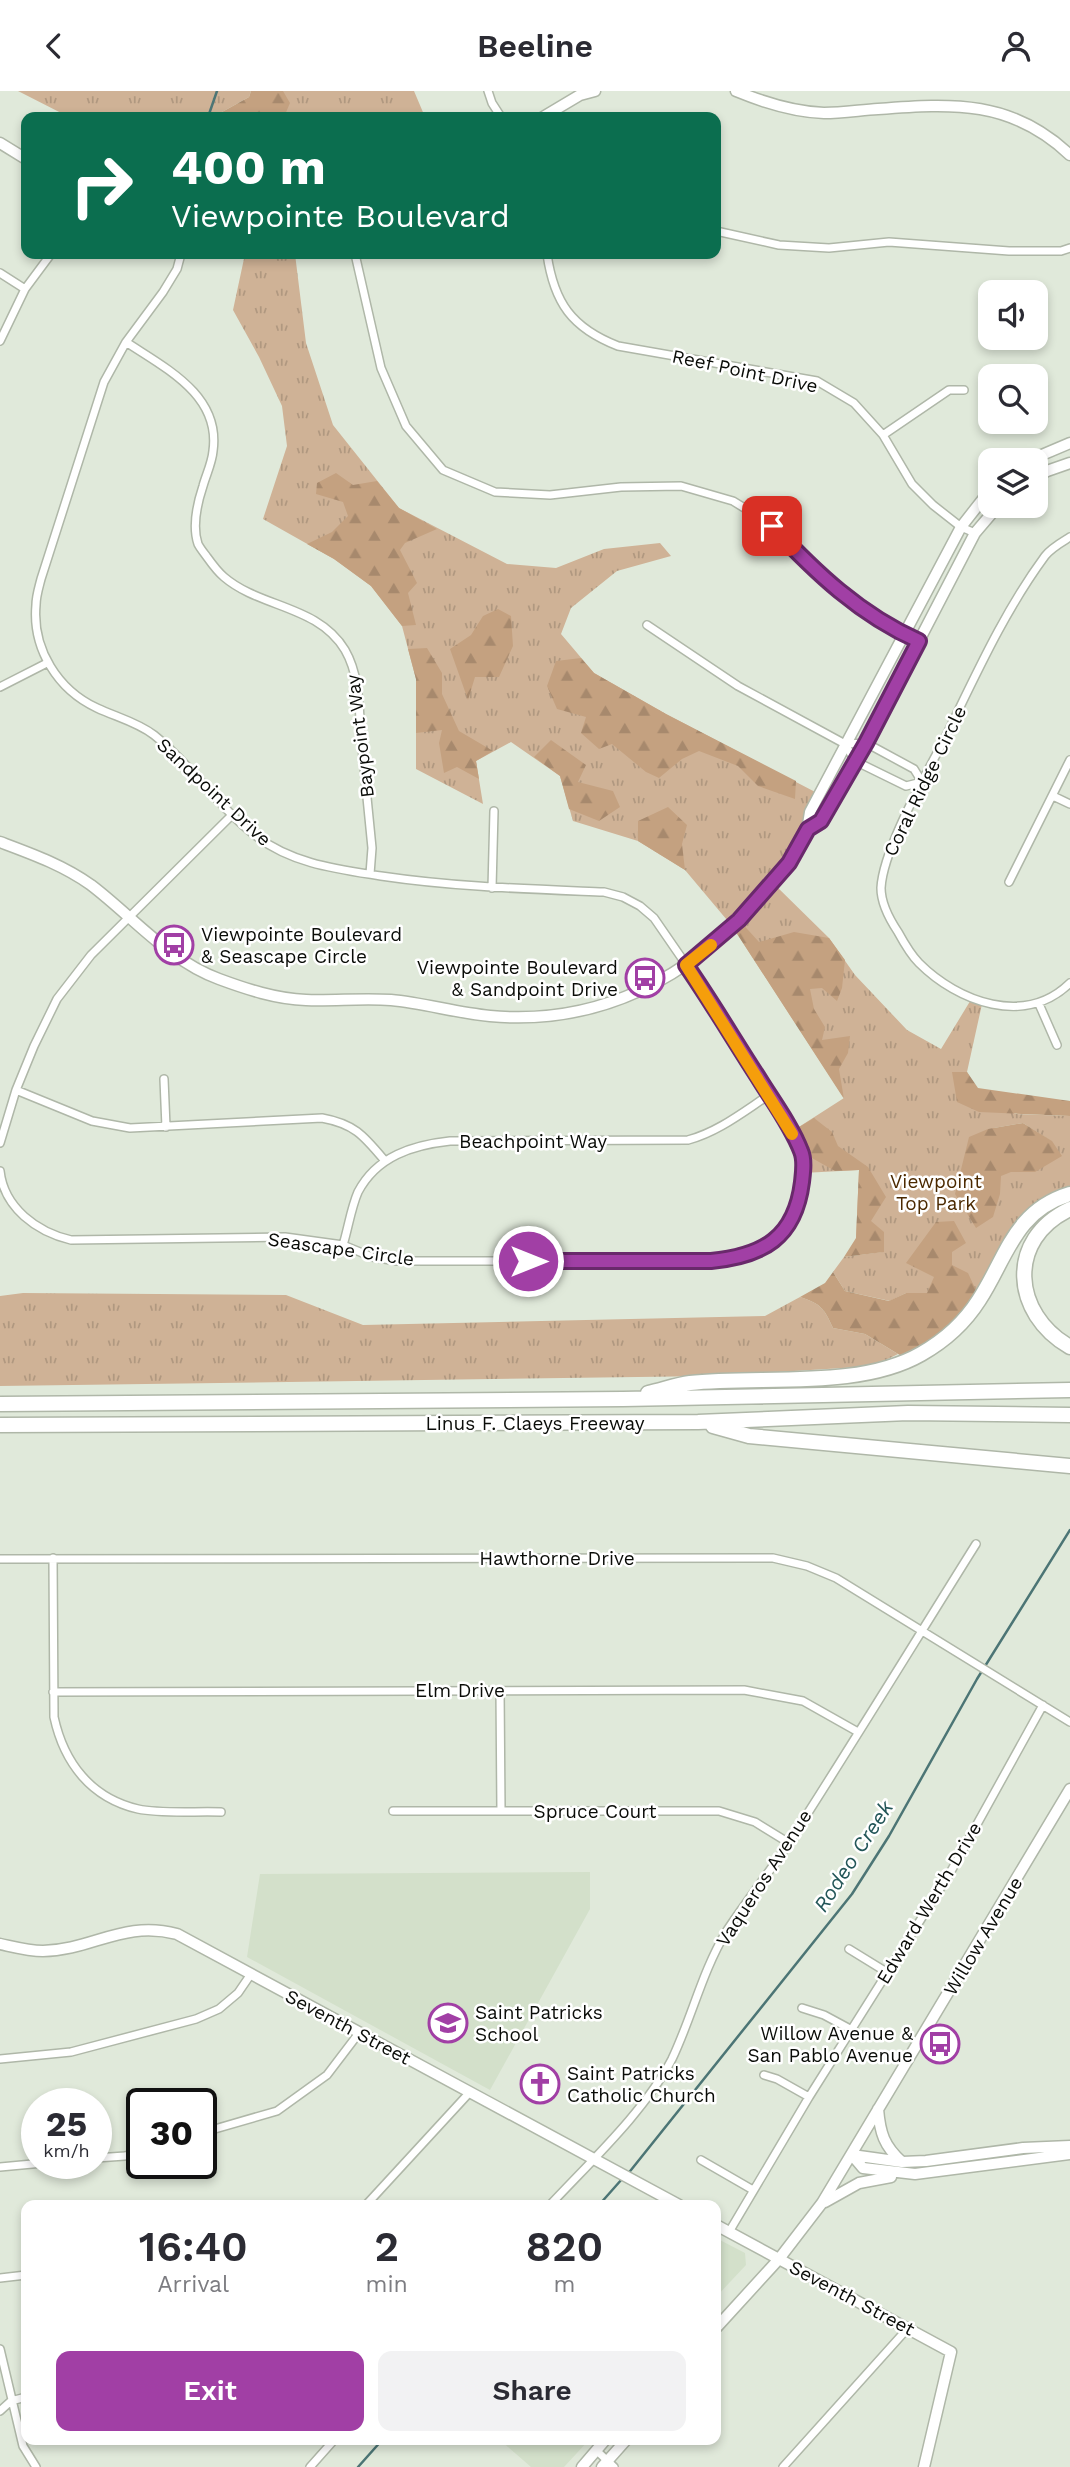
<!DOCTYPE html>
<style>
body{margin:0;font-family:"Work Sans",sans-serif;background:#f2f2f3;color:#2b2b33;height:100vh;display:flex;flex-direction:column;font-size:26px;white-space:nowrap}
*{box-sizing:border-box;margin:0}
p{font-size:23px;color:#7c7c81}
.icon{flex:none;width:38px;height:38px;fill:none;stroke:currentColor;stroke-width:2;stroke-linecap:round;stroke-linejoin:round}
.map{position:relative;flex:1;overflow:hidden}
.side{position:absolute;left:21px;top:2109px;width:700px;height:245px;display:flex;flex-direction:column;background:#fff;border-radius:14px;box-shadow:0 4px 10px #0003}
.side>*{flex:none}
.top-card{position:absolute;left:21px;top:21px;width:700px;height:147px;border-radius:14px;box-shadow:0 4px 10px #0003;background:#0b6e4f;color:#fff;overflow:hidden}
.buttons{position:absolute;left:978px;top:189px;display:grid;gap:14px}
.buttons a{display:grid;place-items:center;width:70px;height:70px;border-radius:14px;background:#fff;box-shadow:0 4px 10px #0003;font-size:35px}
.speed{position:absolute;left:21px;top:1997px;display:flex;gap:14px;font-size:35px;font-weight:700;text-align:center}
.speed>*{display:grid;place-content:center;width:91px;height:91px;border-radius:50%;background:#fff;box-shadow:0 4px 10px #0003;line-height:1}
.speed small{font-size:18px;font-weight:400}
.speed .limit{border:4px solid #111;border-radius:10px;background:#fff;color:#111}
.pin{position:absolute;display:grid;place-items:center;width:60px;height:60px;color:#fff;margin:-30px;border-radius:14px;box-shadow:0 4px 10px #0006}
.me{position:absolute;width:77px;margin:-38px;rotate:90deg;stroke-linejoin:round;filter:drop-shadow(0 0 5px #0008)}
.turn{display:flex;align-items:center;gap:24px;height:147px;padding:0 35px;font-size:32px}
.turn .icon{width:91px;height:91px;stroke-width:2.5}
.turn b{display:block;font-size:49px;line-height:60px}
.eta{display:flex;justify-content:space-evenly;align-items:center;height:119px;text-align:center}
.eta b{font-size:42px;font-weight:600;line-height:49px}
.primary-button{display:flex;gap:14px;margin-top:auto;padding:14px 35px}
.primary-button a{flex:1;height:80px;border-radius:14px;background:#a13fa5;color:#fff;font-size:28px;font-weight:600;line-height:80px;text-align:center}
.primary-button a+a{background:#f2f2f3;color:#2b2b33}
header{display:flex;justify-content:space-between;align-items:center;height:91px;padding:0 35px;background:#fff;font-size:32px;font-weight:600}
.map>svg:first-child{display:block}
</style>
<header><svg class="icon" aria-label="back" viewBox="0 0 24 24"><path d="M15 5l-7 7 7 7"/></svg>Beeline<svg class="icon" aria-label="person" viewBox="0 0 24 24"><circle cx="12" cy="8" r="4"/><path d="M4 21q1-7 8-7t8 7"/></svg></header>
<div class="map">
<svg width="1070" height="2376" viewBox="0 0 1070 2376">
<defs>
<pattern id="grass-tufts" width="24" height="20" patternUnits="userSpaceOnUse" patternTransform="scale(1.75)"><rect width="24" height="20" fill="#cfb296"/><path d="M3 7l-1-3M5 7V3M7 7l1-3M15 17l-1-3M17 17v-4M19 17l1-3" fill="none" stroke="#b09880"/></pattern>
<pattern id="forest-firs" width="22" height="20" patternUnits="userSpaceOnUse" patternTransform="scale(1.75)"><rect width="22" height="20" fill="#c4a180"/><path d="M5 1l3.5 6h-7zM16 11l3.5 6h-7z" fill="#a7896d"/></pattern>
</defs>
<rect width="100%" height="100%" fill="#e0e9da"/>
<path fill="#d3e0ca" d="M590 1781V1818L490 1999 247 1866 260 1783Z
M716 2147 745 2162 746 2174 716 2206Z
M500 2349H589L564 2376H531Z"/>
<path fill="url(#grass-tufts)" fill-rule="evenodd" d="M18 0H251L249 6 213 26H69Z
M269 0H414L425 26H260Z
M245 163H295L306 252 333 334 399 417 507 473 556 477 604 458 660 452 671 465 617 480 571 517 561 543 594 582 666 623 819 703 808 739 773 792 829 847 855 884 907 939 941 958 972 907 982 913 967 981 977 997 1015 1023 1070 1025V1103L1029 1126 980 1208 906 1202 890 1210 845 1200 833 1181 844 1166 882 1161 856 1148 859 1079 803 1082V1062L791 1041 844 1007 732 835 685 779 638 750 573 730 560 685 511 651 476 670 483 713 416 678V588L402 535 371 495 334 468 263 428 287 355 282 315 259 266 233 219ZM1023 1032 1051 1050 1061 1065 994 1037Z
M23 1202 286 1204 363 1234 765 1225 800 1206C821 1213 824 1217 833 1237L865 1243 898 1263 886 1269 859 1276 712 1285 0 1295V1205Z"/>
<path fill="url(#forest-firs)" d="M251 0H283L290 12 284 26H213L249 6Z
M336 382 353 394 377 390 399 417 437 438 405 452 400 459 417 492 408 502 416 534 402 535 371 495 334 468 307 453 332 441 348 425 343 411 316 403 317 392Z
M498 518 511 525 513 555 499 586H475L468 609 450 558 471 544 483 525Z
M427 557 442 582V603L459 640 493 660 476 670 479 688 457 676 444 682 439 652 442 639 416 642V588L408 558Z
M581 567 594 582 666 623 796 690 795 708 758 695 738 675 699 660 682 668 659 687 646 681 612 653 599 658 581 642 586 626 557 618 547 595 556 570Z
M551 649 586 674 578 691 613 700 620 716 599 730 569 718 560 685 534 666Z
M668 716 687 734 682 753 685 779 638 750V730Z
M739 829 759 851 794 841 829 847 845 869 842 897 837 910 822 897 810 898 814 918 825 936 822 949 850 945 848 962 839 978 844 1008 732 835Z
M952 981H967L978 997 1070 1010V1025L979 1021 957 1011Z
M814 1027 832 1041 838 1055 868 1076 886 1106 871 1130 884 1141V1161L844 1166 856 1147 859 1079 835 1080 803 1062 791 1041Z
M1023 1032 1052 1050 1062 1065 1035 1081H1011L1001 1085 1000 1103 993 1126 976 1137 955 1103 969 1046 988 1038Z
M954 1130 966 1152 952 1161V1174L968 1182 980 1208 964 1229 908 1269 865 1243 833 1237C824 1217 821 1213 800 1206L825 1192 833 1181 845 1200 889 1210 906 1202H927L934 1186 906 1172 936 1131Z"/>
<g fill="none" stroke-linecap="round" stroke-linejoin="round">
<path stroke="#4c7575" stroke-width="2.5" d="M208 26 217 0
M627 2084 852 1803 889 1745 977 1588 1070 1439
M599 2114 622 2088
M358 2376 383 2348"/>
<defs>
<path id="street" d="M488 0 492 12 501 26
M716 140 779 154 829 157 889 151 1009 160H1061L1070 157
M355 163 381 277 406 335 443 379 495 401 550 404 621 396 681 395 733 410 772 434 809 475 849 509 902 543 919 550
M547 163C554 212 572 237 618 255L817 290 854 312 883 344 912 393 933 414 961 436 975 442
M0 182 25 198
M0 250 25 198 51 163
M126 251C165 277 221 304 213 360 212 372 206 384 203 395 197 413 192 435 198 453 200 457 204 462 207 466 212 473 218 481 224 486 260 517 318 514 345 559 360 585 359 617 361 646 365 683 368 720 372 757L370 783
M883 344 949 299H964
M1070 446C1062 451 1051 457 1045 465 1003 522 974 588 943 651 924 687 883 759 881 797 881 812 890 829 898 841 904 852 910 863 919 872 958 911 1025 936 1070 892
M647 534 738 595 845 653
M0 596 47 572
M866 652 914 678 922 691 906 695 855 670 845 653Z
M1053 705 1070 713
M1009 791 1070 669
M492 797 494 720
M1039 913 1057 954
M164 988 166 1036
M16 999 92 1030 130 1037 322 1027C355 1033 364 1045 385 1070
M0 1052 16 999 34 955 57 908 91 864 233 723
M0 1080C4 1117 37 1141 71 1149L285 1146 343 1154 372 1166 397 1170H711C731 1168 752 1166 769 1154 792 1136 813 1090 802 1060 799 1054 795 1047 791 1041L694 885 654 827 640 815 623 806 604 801C529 798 455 796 381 785 337 778 293 773 256 745 218 716 192 674 154 644 137 631 116 626 97 617 58 599 32 558 36 514 36 505 39 496 41 488L104 291 126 251 163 201 177 178 181 163
M343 1154C348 1138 351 1117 358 1101 377 1065 413 1054 450 1050L688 1049C718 1041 743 1021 769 1004
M53 1467 54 1626C64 1672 91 1707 138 1718 161 1723 197 1720 221 1721
M0 1468 773 1467 807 1475 836 1487 1070 1631
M500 1599 501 1720
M53 1601 744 1599 803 1610 858 1641
M393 1720H719L755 1731 789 1752
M849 1858 888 1882
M802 1917 824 1924 850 1938
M0 1968 71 1961 196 1928 219 1918 238 1902 251 1883
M764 1984 777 1988 809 2006
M201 2042 277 2020 327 1984 359 1942
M96 2067 125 2065 142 2060
M701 2069 753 2099
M0 2076 43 2072
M366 2114 470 2001
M550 2114C590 2071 645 2020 672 1968 692 1926 702 1881 726 1841 746 1810 770 1781 790 1750 853 1652 914 1552 976 1453
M729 2141 809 2006 950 1782 1043 1614
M0 2187 26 2184
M0 2258 23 2355 36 2376
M0 2320 11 2310 26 2306
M597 2360 614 2376
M310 2376 335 2348
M783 2376 908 2237"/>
<path id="secondary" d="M736 0C765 12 793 21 824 22 842 22 861 19 878 18 953 12 1012 9 1070 64
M543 26 580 4 595 0
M0 52 26 68
M1030 369 1070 352
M1036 386 1047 380 1070 372
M808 738 821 730 866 652 975 442 998 415
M0 751C32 763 63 774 91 794 132 825 169 870 219 888 246 898 276 908 306 909 334 910 363 907 391 909 424 912 457 922 490 925 599 935 691 887 760 806 782 780 807 755 810 721L961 436 990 399
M0 1853C14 1856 29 1860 43 1860 93 1859 123 1829 177 1843L679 2114
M878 2018C880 2042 884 2055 902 2071
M852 2064 863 2077 915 2083 1070 2063
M852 2064 902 2071 926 2070 1023 2057 1070 2055
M825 2111 859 2092 891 2086
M716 2134 951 2261 924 2376
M716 2237 779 2168 822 2112 1070 1698
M582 2376 606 2348
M602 2376 627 2348"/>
<path id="highway" d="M1070 1118C1006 1148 1012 1223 1070 1256
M648 1302C662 1299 676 1294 690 1292 761 1284 858 1299 921 1263 944 1250 965 1231 979 1209 1007 1166 1014 1120 1070 1103
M0 1313 623 1308 1070 1299
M0 1334 698 1331 908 1322 1070 1324
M713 1335 749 1345 1070 1375"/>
</defs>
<use href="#street" stroke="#afb7a8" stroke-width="10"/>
<use href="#secondary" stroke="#afb7a8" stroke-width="13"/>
<use href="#highway" stroke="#afb7a8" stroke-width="17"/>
<use href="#street" stroke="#fff" stroke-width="7"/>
<use href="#secondary" stroke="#fff" stroke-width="10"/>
<use href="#highway" stroke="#fff" stroke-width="14"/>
</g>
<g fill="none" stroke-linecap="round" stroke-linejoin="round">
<defs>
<path id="route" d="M528 1170H711C763 1165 795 1147 802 1091 803 1082 805 1069 801 1060 791 1034 772 1009 758 986 734 949 711 910 686 874L739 829 789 772 808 738 821 730 866 652 919 550C860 524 815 481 772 435"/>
</defs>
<use href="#route" stroke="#69296b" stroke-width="18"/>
<use href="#route" stroke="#a13fa5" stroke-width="12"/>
<path stroke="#f59e0b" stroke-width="12" d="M711 854 686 874 792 1043"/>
</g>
<defs>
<symbol id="bus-ring" viewBox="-11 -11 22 22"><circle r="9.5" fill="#fff" stroke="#a13fa5" stroke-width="1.5"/><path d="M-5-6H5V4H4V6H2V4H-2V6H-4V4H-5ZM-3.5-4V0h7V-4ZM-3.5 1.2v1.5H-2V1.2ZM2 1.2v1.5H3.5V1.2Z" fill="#a13fa5"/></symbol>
<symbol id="school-ring" viewBox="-11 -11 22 22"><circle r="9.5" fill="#fff" stroke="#a13fa5" stroke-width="1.5"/><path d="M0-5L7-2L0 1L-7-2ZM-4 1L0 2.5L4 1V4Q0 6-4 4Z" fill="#a13fa5"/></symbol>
<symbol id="church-ring" viewBox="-11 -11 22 22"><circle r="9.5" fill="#fff" stroke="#a13fa5" stroke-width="1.5"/><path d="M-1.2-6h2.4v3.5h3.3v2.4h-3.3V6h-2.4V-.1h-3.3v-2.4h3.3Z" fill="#a13fa5"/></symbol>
</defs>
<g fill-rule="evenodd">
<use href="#bus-ring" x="152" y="832" width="44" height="44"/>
<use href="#bus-ring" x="623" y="865" width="44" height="44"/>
<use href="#school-ring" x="426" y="1910" width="44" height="44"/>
<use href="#bus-ring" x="918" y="1931" width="44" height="44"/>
<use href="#church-ring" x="518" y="1971" width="44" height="44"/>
</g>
<g text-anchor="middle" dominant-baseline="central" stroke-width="5" stroke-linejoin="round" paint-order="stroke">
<g font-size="19" fill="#0a0c08" stroke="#fff">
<text transform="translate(745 280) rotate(12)">Reef Point Drive</text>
<text transform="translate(360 645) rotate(-97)">Baypoint Way</text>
<text transform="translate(925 690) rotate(-64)">Coral Ridge Circle</text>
<text transform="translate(214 701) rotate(43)">Sandpoint Drive</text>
<text x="533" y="1050">Beachpoint Way</text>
<text transform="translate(341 1158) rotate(8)">Seascape Circle</text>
<text x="535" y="1332">Linus F. Claeys Freeway</text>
<text x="557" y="1467">Hawthorne Drive</text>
<text x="460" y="1599">Elm Drive</text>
<text x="595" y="1720">Spruce Court</text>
<text transform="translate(764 1787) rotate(-57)">Vaqueros Avenue</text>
<text transform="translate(929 1812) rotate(-59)">Edward Werth Drive</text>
<text transform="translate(983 1845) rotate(-59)">Willow Avenue</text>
<text transform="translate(348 1936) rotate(28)">Seventh Street</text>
<text transform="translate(852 2207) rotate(28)">Seventh Street</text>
</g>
<g font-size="19" fill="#0a0c08" stroke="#fff" text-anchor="start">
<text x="201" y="843">Viewpointe Boulevard<tspan x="201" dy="22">&amp; Seascape Circle</tspan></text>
<text x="618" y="876" text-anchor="end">Viewpointe Boulevard<tspan x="618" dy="22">&amp; Sandpoint Drive</tspan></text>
<text x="475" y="1921">Saint Patricks<tspan x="475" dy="22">School</tspan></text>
<text x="913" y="1942" text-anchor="end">Willow Avenue &amp;<tspan x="913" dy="22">San Pablo Avenue</tspan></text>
<text x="567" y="1982">Saint Patricks<tspan x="567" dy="22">Catholic Church</tspan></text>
</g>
<g font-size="19" fill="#4b2900" stroke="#fff">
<text x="936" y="1090">Viewpoint<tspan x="936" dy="22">Top Park</tspan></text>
</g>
<g font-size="21" font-style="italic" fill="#235658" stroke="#fff">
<text transform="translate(853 1765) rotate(-57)">Rodeo Creek</text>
</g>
</g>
</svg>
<div class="buttons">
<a><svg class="icon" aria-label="sound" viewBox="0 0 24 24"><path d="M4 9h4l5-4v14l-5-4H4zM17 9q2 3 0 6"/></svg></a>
<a><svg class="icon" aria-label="search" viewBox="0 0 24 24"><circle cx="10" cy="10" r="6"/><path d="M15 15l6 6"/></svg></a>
<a><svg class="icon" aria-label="layers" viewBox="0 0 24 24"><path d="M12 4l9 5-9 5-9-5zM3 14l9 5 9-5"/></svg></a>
</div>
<div class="speed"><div>25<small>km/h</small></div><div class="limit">30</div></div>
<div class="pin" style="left:772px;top:435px;background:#d93025"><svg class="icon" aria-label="arrive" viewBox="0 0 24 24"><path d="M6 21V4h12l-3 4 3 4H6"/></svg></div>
<svg class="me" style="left:528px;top:1170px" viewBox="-20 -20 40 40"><circle r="17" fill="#a13fa5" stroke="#fff" stroke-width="3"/><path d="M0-11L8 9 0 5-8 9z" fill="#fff"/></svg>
<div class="top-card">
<div class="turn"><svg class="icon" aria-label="right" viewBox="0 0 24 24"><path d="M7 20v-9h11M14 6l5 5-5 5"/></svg><div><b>400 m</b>Viewpointe Boulevard</div></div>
</div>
<section class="side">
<div class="eta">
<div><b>16:40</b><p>Arrival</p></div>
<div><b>2</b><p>min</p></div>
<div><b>820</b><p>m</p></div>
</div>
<div class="primary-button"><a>Exit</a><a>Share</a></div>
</section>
</div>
